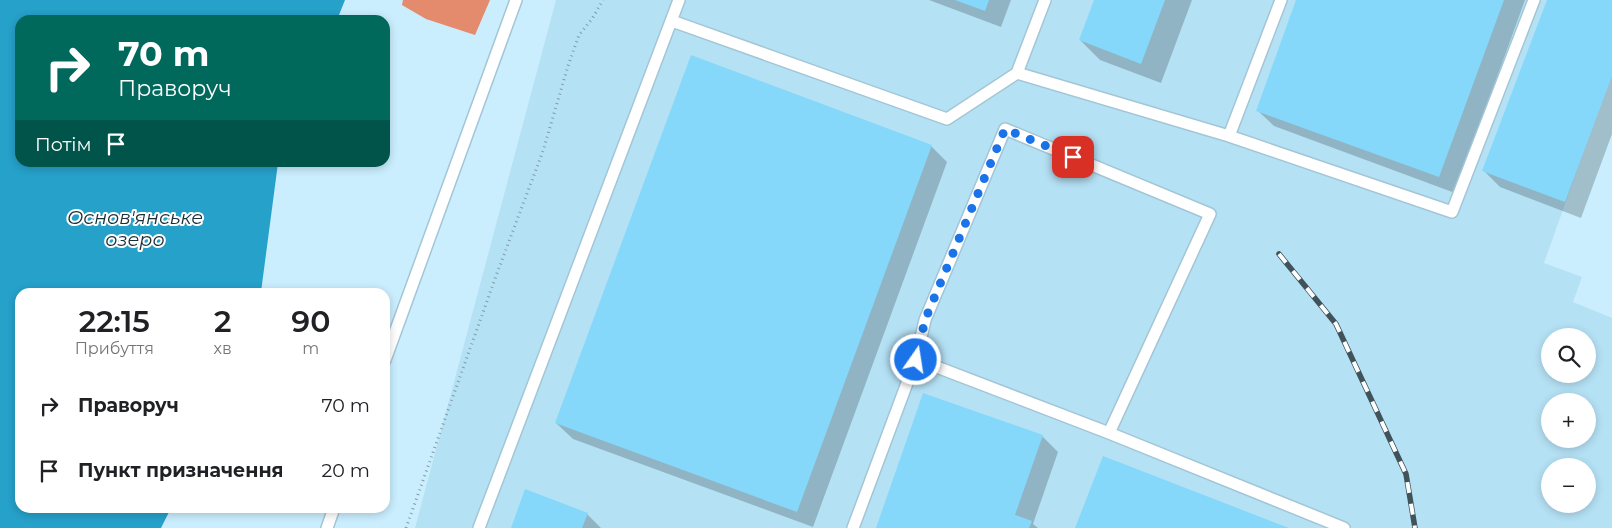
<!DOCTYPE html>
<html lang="uk">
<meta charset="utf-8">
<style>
body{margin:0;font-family:Montserrat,sans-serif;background:#f2f2f2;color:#202124;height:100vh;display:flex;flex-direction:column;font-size:19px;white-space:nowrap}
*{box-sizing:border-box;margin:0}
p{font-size:16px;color:#757577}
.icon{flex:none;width:28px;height:28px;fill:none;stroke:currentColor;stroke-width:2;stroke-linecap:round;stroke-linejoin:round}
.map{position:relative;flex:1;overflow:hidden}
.sheet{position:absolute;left:15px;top:288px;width:375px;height:225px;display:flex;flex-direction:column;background:#fff;border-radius:15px;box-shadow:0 2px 8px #0003}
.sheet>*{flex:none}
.hud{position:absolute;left:15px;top:15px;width:375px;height:152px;border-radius:15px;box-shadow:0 2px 8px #0003;background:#00695c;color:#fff;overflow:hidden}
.buttons{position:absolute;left:1541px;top:328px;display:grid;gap:10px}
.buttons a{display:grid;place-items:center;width:55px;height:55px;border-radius:50%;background:#fff;box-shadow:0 2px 8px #0003;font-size:25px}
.pin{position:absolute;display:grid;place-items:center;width:42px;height:42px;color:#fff;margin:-21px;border-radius:10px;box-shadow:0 2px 8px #0006}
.me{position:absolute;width:55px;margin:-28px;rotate:13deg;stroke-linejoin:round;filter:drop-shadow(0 0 4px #0008)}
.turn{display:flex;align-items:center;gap:18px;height:105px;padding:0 20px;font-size:22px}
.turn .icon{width:65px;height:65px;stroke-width:2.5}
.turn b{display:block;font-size:35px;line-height:42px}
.then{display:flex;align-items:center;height:48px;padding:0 20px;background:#0003;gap:10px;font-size:19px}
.eta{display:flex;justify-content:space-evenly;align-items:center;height:85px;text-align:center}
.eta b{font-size:30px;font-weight:600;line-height:35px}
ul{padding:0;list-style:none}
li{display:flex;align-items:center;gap:15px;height:65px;padding:0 20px}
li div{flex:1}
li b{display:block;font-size:19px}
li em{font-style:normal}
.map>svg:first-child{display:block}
</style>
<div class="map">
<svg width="1612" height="528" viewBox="0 0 1612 528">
<rect width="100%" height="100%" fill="#caeefe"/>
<path fill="#b5e1f5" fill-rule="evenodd" d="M556 0H1612V72L1544 263 1582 277 1573 302 1612 318V528H415ZM1550 336H1588V374H1550ZM1550 401H1588V439H1550ZM1550 466H1588V504H1550Z"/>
<path fill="#e48a6d" d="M403 0H490L475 35 426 19 402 5Z"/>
<path fill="#26a1ca" d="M0 0H345L337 20H20V162L278 163 261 292H20V508H171L161 528H0Z"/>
<path fill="#0003" d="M929 0H1011L1001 27Z
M1095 0H1192L1161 83 1100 60 1080 40Z
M1298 0H1525L1455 193 1274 126 1257 110Z
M1548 0H1612V134L1581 218 1500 187 1484 171Z
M931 146 947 162 813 527 573 439 556 423Z
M1042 436 1058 452 1033 524 1038 528H877Z
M587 514 601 528H512Z"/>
<path fill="#85d8fa" d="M955 0H989L985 11Z
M1094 0H1165L1141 64 1079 40Z
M1296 0H1504L1439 177 1256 111Z
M1547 0H1612V76L1565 202 1482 171Z
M691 55 932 145 797 512 555 423Z
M923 393 1043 435 1015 515 1032 521 1029 528H876Z
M1103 456 1289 528H1075Z
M525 489 588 513 582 528H511Z"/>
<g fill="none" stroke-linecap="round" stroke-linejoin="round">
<defs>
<path id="service" d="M672 21 947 119 1017 73 1045 0
M1017 73 1229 136 1452 212 1534 0
M1229 136 1281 0
M916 359 925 320 1005 129 1210 214 1109 433
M385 360 516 0
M327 528 334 508
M479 528 679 0
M853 528 916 359 1109 433 1344 528"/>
</defs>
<use href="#service" stroke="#a3c6d6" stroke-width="14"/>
<path stroke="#819ca8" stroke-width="3" stroke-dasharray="1 4" stroke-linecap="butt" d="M406 528 496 276 543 151 568 66 579 35 592 19 603 0"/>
<use href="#service" stroke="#fff" stroke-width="11"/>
<defs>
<path id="rail" d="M1279 254 1336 324 1406 474 1415 528"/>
</defs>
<use href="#rail" stroke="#40535b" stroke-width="5.5"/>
<use href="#rail" stroke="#fff" stroke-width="4" stroke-dasharray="11" stroke-linecap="butt"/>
</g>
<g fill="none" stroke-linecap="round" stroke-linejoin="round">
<path stroke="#1a73e8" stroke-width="9" stroke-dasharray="0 16.2" d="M916 360 925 320 1005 129 1073 157"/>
</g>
<g text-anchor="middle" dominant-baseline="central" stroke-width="4" stroke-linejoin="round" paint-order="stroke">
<g font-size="19" font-style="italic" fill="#1b2f37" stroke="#fff">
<text x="135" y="217">Основ'янське<tspan x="135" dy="22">озеро</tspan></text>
</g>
</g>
</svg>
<div class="buttons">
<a><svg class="icon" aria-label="search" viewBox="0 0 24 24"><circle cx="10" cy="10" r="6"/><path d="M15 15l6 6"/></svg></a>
<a>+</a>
<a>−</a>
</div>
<div class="pin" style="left:1073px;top:157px;background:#d93025"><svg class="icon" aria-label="arrive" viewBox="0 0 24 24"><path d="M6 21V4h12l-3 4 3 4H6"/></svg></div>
<svg class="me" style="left:916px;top:360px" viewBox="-20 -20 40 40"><circle r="17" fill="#1a73e8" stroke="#fff" stroke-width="3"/><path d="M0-11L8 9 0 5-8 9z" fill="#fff"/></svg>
<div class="hud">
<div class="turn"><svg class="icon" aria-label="right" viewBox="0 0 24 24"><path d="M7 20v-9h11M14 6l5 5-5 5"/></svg><div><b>70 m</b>Праворуч</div></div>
<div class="then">Потім<svg class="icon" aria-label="arrive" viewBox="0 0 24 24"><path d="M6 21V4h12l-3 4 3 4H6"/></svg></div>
</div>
<section class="sheet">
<div class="eta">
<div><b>22:15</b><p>Прибуття</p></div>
<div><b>2</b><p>хв</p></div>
<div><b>90</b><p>m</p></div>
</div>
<ul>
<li><svg class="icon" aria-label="right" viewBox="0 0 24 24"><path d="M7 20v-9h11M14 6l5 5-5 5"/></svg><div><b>Праворуч</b></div><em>70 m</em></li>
<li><svg class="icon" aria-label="arrive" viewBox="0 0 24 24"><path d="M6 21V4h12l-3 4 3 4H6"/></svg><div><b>Пункт призначення</b></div><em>20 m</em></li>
</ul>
</section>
</div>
